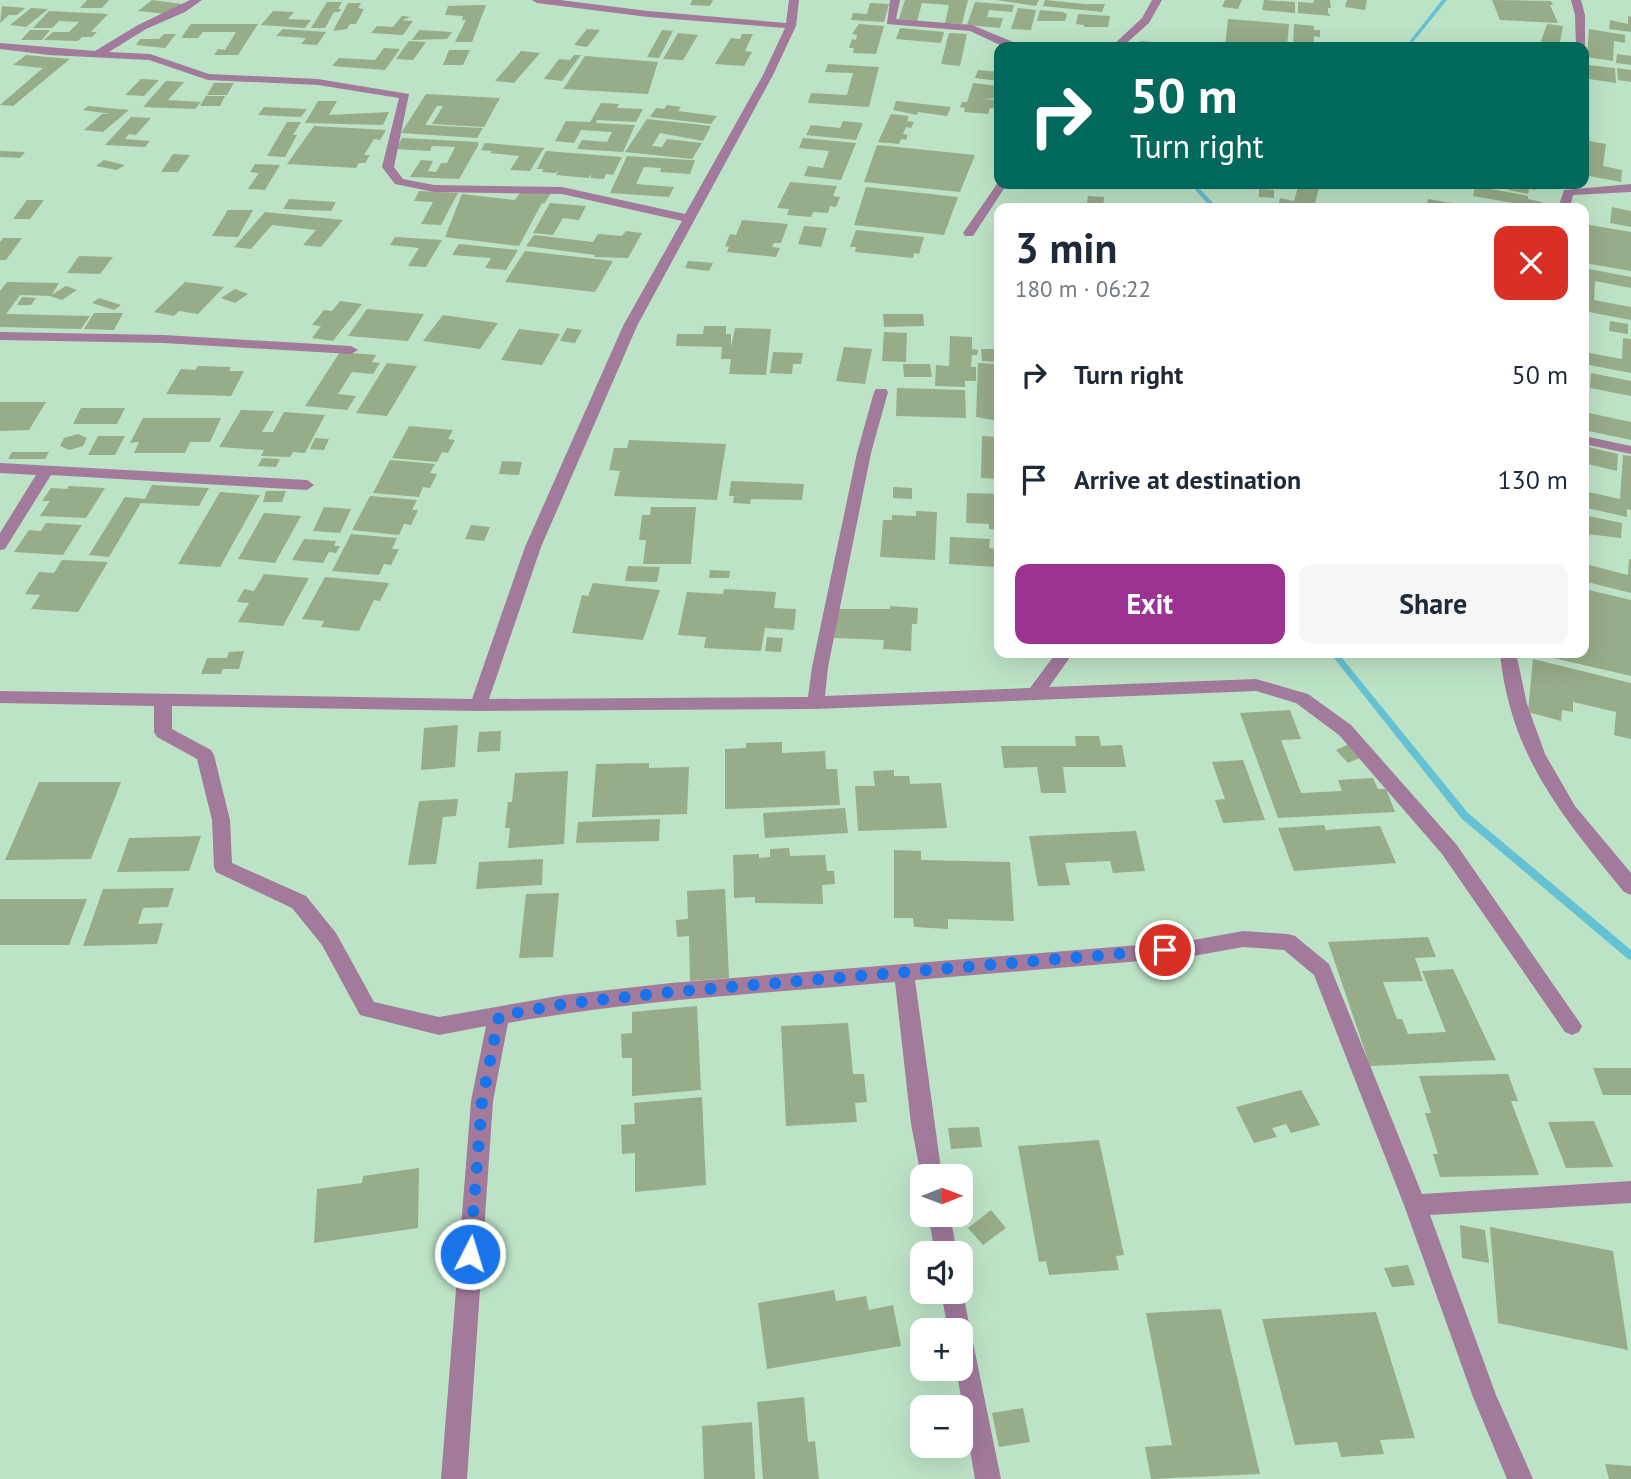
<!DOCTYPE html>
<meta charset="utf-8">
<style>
body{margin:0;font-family:"PT Sans",sans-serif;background:#f6f6f7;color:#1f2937;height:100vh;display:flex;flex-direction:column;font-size:26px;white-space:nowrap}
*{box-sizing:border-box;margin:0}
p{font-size:23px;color:#747a83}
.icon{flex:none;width:38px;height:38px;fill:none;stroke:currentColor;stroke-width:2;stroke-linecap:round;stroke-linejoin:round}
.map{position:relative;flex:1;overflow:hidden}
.details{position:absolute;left:994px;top:203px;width:595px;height:455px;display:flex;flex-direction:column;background:#fff;border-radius:14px;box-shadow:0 7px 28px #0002}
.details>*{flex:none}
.hud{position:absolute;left:994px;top:42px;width:595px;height:147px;border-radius:14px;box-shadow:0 7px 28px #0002;background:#00695c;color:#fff;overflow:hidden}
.needle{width:46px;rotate:89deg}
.controls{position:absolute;left:910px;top:1164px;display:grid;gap:14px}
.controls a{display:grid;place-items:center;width:63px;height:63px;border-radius:14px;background:#fff;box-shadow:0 7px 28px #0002;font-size:35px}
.pin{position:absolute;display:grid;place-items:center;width:60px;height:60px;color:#fff;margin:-30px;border:4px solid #fff;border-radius:50%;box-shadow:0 2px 7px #0007}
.me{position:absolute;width:77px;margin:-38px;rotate:5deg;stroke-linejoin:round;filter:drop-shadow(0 0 5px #0008)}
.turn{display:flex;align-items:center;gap:24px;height:147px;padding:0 21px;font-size:32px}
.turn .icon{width:91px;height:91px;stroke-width:2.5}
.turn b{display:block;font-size:49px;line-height:60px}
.round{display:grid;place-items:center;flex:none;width:74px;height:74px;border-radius:14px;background:#f6f6f7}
.summary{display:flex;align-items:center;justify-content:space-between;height:119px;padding:0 21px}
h1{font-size:42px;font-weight:700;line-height:52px}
.primary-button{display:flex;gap:14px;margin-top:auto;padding:14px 21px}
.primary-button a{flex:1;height:80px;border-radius:14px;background:#9e3293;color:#fff;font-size:28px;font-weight:700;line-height:80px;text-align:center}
.primary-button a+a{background:#f6f6f7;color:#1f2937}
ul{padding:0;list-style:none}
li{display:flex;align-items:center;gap:21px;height:105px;padding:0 21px}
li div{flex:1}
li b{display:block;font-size:26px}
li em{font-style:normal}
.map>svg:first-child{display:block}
</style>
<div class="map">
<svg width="1631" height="1479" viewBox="0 0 1631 1479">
<rect width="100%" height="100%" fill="#bde3c6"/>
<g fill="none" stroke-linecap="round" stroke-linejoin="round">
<path fill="#65c2d5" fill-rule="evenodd" d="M1442 0H1447L1409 47H1405Z
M1195 184H1201L1200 189 1218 208H1212L1195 190Z
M1330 653H1338L1468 813 1631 950V960L1628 959 1462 819Z"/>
</g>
<path fill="#97ac88" d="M87 0H109L102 8H80Z
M152 0 182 4 168 14 138 11Z
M692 0H713L710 6 690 5Z
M905 0H968L962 24 945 23 949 5 922 3 917 21 899 19Z
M996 0H1039L1036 6Z
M1045 0 1084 4H1105L1102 12 1043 6Z
M1225 0H1242L1238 9 1222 7Z
M1264 0 1295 2V13L1262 10Z
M1314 0H1330L1331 8H1328V13L1331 16 1298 13V2L1313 3Z
M1347 0H1367L1365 10 1345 7Z
M1492 0 1551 1 1553 5H1550L1558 23 1500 20Z
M327 2H342L338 9H341L339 12H334L325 28H311Z
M975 2 1014 5 1012 12 989 10 987 17 1003 18 1000 28 967 25Z
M348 3H361L358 8 364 9 356 24H350L347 29 333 31Z
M870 3 889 4 884 22 851 20 853 13 867 14Z
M476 5H486L472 42H455L466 20H462L463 16 445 15 448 6Z
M2 6 25 8 17 15H9L0 23Z
M31 8 48 9 26 27 10 25Z
M1018 8 1036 10 1031 30 1011 29Z
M1040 10 1063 12 1067 14 1065 21H1037Z
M49 11 108 14 91 32H97L92 37H82L78 41 44 40 53 32H69L79 22 59 21 52 28H33Z
M273 11 294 12 288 19 311 20 305 28 261 25Z
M1078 14 1110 16 1108 27H1084V25L1076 24Z
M402 16 411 17 402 20 413 21 403 35 371 33 377 26 393 27Z
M1628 16 1631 17V32L1609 29 1610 20 1628 24Z
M1228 19 1289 24 1287 47 1225 45Z
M191 24H258L238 55H214L218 49 225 50 236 32H203L198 38H181Z
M859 24 884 26 876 54 853 53 854 48H849L852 39 856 40 857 35 852 34Z
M1294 24 1314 26V30H1320V37L1314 36V47H1293Z
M1547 24 1563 26 1559 47H1539Z
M900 28 944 32 941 43 896 39Z
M283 29 326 32 317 45 301 44 306 38 276 36Z
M587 29 600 30 587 47 574 45Z
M1589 29 1625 35V43L1614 41 1613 61 1587 57Z
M30 30H50L42 40H21Z
M419 30 452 32 447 39 412 40Z
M662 30 673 31 659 58 647 57Z
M678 33 698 35 683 60 663 59Z
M949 33 967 34 960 66 941 64Z
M164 34H176L165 48 136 45 140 39H159Z
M742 34H753L745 51 752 52 744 66 715 64 731 38 740 39Z
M409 41 426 42 413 60 396 59Z
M1140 41 1191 45V47H1139Z
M384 48 400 49 385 70 332 66 339 58 375 60Z
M449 50H470L463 65H443Z
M521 51 540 53 514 83 495 81Z
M1617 54 1631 56V65L1616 63Z
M26 55 70 59 13 106 0 105 43 68 13 65Z
M574 55H581L562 81 544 79 559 59 570 60Z
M585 56 658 62 648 94 563 89Z
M828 64 879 67 869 107 808 103 811 93 847 95 853 73 825 72Z
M1588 65 1615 68 1616 83 1589 79Z
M1617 68 1631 70V82L1618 80Z
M978 70 999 72V81L975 78Z
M141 79 159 80 144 96 125 95Z
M166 81 184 82 168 100 201 102 195 109 143 107Z
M214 83H234L227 95H207Z
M973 83 999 86V98L982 99 999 100V109L990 108 988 114 964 112 965 108 960 107 962 102H967Z
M426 94 500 98 484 127 432 124 443 106H437L425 125 483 128 477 138 401 133Z
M206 96H225L220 106H200Z
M318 101H337L329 115 389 112 383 125 305 123Z
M896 101 951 107 947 116 918 112 917 115 893 110Z
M601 103 619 104 617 108 643 109 636 122 597 120 596 123 635 125 623 152 577 149 582 140 607 142 612 132 581 130 574 143 555 141 566 121 590 122Z
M667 105 681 107 678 111 717 116 711 124 650 117 656 108 664 109Z
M88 106 129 110 103 132 84 130 102 114H111L83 110Z
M264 107 307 109 301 117 258 115Z
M891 114 909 116 907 121 914 122 911 128 906 127 903 134 908 135 906 140 901 139 899 144 878 142Z
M131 117 151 118 136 135 129 134 125 139 150 141 145 147 105 145Z
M647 119 711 126 703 141 660 133 652 146 662 147 667 139 702 143 692 159 625 152Z
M843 121 863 123 856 140 806 135 811 125 840 128Z
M287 122H301L293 135H297L285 157 267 156Z
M314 126 386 130 380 140 374 139 364 155H370L365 163H359L356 168 287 164Z
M1584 137 1590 138 1589 141 1606 144 1603 166 1622 170 1621 182 1584 175Z
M402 138 478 142V146L459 179 410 177 421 160 433 161 428 171 436 172 441 163H447L455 147 432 146 430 151 396 149Z
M803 138 856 143 841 180 804 176 808 166 823 168 829 151 799 148Z
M485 143 544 148 530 171 510 170 519 156 490 153 492 151 481 150Z
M877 145 975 155 960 192 864 182Z
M0 151 25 152 20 158 0 157Z
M546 151 622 157 613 175 606 174 604 179 590 178 592 174 588 178 556 175 558 171 555 173 542 172 543 169H537Z
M173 154 190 155 178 172H161Z
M627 156 690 160H695L690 174 660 172 661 168 644 167 636 184 674 187 669 197 610 193Z
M104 160 125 165 117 170 96 166Z
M255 164 280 165 265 190 248 189 259 173 250 172Z
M790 182 837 186 833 196 840 197 836 207 830 206 828 213 813 212 811 217 787 215 789 209 777 208Z
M1299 184H1320L1314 208 1278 206 1280 198 1294 201Z
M1510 184H1538L1536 190 1529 189 1528 194 1508 190Z
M1475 186 1528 196V199L1542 202V208L1473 196Z
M866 187 958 197 944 235 854 225Z
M1259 189 1274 190V198L1259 197Z
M522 190 551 193 544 204 542 203 519 246 445 237 462 194 515 200Z
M419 191 458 193 441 225 421 224 433 202 414 201Z
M1088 196 1104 197 1103 208H1086Z
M289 199 336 202 331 211 283 209Z
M1428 199 1464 205 1463 208H1426Z
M27 200H44L30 219H13Z
M550 203 586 206 579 220 563 218 553 235 533 233Z
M1612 207 1631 211V227L1610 223Z
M228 210H253L238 237 212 236Z
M265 212 343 220 321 247 303 245 316 230 272 225 251 249 234 247Z
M742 220 788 224 781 243H774L772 247 780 248 776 257 727 252 729 247 725 246 730 234 736 235Z
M1584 224 1631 232V271L1584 263Z
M804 226 827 228 821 247 798 244Z
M856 230 924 237 919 254 914 253 913 258 855 252 856 247H850Z
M626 231 642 233 628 258 594 257 595 255 526 246 534 235 593 242 598 234 622 236Z
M395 237 442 240 426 267 408 266 419 248 390 245Z
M3 238H22L6 260H0V242Z
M459 244 518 250 506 270 485 268 491 258 452 255Z
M525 251 613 261 595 292 505 282Z
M79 256 113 257 100 274 67 273Z
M688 261 703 262 713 263 709 271 685 268Z
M1584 268 1631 277V288L1595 281 1594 300 1631 307V320L1584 311Z
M7 282 59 283 51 296 20 295 6 314 90 316 81 329 0 327V291Z
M185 282 224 287 198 314 179 311 174 316 154 312Z
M66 286 77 290 62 300 50 296Z
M235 289 248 294 235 303 221 298Z
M22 297 36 298 31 305H17Z
M99 298 121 305 114 310 92 303Z
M340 301 362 304 333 341 312 338 321 326 312 325 324 310 332 311Z
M367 309 424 314 408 341 348 336Z
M94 313H123L114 330 84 329Z
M883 314H923L924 326 884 327Z
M443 315 498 323 480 349 423 341Z
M1610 321 1628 324V334L1609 331Z
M704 326H726V334H731V347L735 328 771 329 766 375 729 374 731 359H721L722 347 676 346 677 334H703Z
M567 328 582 330 575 343 560 341Z
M519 329 560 334 542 365 501 360Z
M884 332 907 333 906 362 882 361Z
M950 336 972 337V349L978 350 977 355H972L971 367H976V381H965V387L935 386 936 365 949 366Z
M1623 338 1631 339V373L1584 364V352L1622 359Z
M844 347 872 349 865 384 836 381Z
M981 349H999V362L982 361Z
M340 352 376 355 372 362 380 363 373 374 352 372 338 394 356 396 347 410 305 406Z
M773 352 803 353 801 364H793L792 374 770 373Z
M387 363 417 366 387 416 356 413Z
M978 363 999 364V421L976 417Z
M903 364H930L932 377H904Z
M198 366 231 367 229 371H244L231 396 166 394 181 369 195 370Z
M1591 373 1631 381V396L1590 388Z
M897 388 965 390 966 418 896 416Z
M0 402H46L29 430 0 431Z
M81 408H125L117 424H73Z
M241 410 274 411 262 432H273L284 412 325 415 305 453 293 452 290 457 261 456 264 450 219 447Z
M1584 412 1631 422V440L1584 430Z
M143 418H221L210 442H190L185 453H134L139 442 130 443Z
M409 426 453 430 448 439 455 440 448 453 442 452 437 462 392 458Z
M78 434 87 438 83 446 69 450 60 446 64 438Z
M98 436H125L115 455H88Z
M982 436 999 437V479L981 478Z
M315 438 329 439 324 450 310 449Z
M629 440 726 444 717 500 614 496 620 471 609 470 614 448H627Z
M1584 446 1618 454 1617 471 1584 463Z
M12 452H49L45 459H8Z
M1623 455 1631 456V510L1627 509V517L1587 508 1588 492 1620 499Z
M262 458 280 459 276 467 258 466Z
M390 460 435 464 430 473 437 474 430 488 423 487 419 497 373 493Z
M502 461 522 462 519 475 499 474Z
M731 481 804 484 802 500 751 499 750 504 733 503 734 496H729Z
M152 485 209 488 199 506 141 503 109 557 89 555 125 497 145 499Z
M69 486 105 488 86 518 40 516 50 501H42L51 488 67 489Z
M893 487 912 488V499L893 498Z
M266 491H286L282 502H263Z
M220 492 260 495 220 567 178 564Z
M967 493 999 494V530L989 529V524L966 523Z
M370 496 417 500 412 510H418L411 525 404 524 399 535 352 530Z
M324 507 351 509 340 533 313 531Z
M651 507H696L691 564H643L646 540H639L642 515H650Z
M916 511 937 512 935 560 880 557 883 520H892V515L916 516Z
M264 513 301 516 275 563 238 559Z
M1588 516 1622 523 1621 538 1587 534Z
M46 523 82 525 63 555 14 552 29 530 41 531Z
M471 525 490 527 484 541 465 539Z
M351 534 397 538 392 549H399L391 565 384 564 379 575 332 571Z
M950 537 990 539 989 548 997 549V567L949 564Z
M304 539 336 541 334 546H340L336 553 329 552 323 563 292 560Z
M1629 559H1631V593L1587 582 1589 565 1628 575Z
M62 560 108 562 78 612 31 609 40 595 25 594 39 572 54 573Z
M628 566 660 567 657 582 625 581Z
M710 570 730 571 729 578H709Z
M264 574 309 578 283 626 238 622 249 603 237 602 244 589 254 591Z
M325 577 389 583 380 601 374 600 359 631 321 627 324 621 302 619Z
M593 583 660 590 643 640 572 633 582 595 588 596Z
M724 589 776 592 774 608 796 609 794 630 765 628 761 651 704 648 706 637 678 635 687 592 723 594Z
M1584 589 1631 600V676L1549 657V653H1584Z
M890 606 918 608 917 624H912L911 651 883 649 884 640 834 638 837 609H890Z
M767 637 783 638 781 652 765 651Z
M244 651 239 669H223L221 674H201L207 658H227L229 652Z
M1533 659 1631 683V739L1614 735 1616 712 1573 702V712L1562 710 1561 721 1528 712Z
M1290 710 1301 739 1281 740 1301 793 1342 791 1338 780 1373 778 1378 789H1386L1395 812 1278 818 1240 713Z
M458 725 455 767 421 770 424 728Z
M501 731 500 751 477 752 479 732Z
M1075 736H1099L1101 746 1122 745 1126 767H1063L1066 793H1041L1037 767 1004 768 1001 746H1076Z
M782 742V753L825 751 826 769H837L840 805 725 809V749L746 748V743Z
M1349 744 1362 757 1348 763 1336 750Z
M1243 760 1265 820 1223 823 1215 800 1225 799 1212 762Z
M649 763V768L689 767 687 814 592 817 596 764Z
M894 770V776H909L910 784 941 783 947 828 858 831 855 786H875L873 771Z
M568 771 564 844 508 848 510 828H505L508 802H512L515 773Z
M39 782H121L91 859 5 860Z
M458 799 456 816 443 817 436 864 408 865 419 801Z
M845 808 848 833 765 838 763 813Z
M660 819 659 841 576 843 578 822Z
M1324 825 1326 830 1380 826 1396 863 1294 871 1278 828Z
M1136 831 1145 871 1113 873 1110 861 1065 863 1070 885 1038 886 1029 836Z
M201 836 189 871 117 872 129 838Z
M789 848 790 856 825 855 827 871H834L835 884 822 885 823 904 755 903V897L734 898 733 855 759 854V858L770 857V849Z
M894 850 921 851V860L1010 862 1014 921 948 919V929L914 927 913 918H894Z
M543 859 542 885 476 889 479 862Z
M174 888 168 907 143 908 138 924 163 923 157 944 83 946 103 889Z
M725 889 729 978 690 981 689 936 677 937 676 920 688 919 687 891Z
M559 893 553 957 519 958 526 894Z
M0 899H87L69 945H0Z
M1428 937 1436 957 1415 958 1423 981 1383 982 1397 1019H1402L1408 1034 1446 1032 1422 971 1453 969 1496 1060 1370 1066 1328 942Z
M697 1006 701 1090 632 1096V1058H622L621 1034 632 1033V1012Z
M848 1023 853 1074H864L867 1102 855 1103 857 1122 786 1126 781 1026Z
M1593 1068H1631V1095H1603Z
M1508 1074 1518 1101H1511L1539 1175 1440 1177 1433 1154H1438L1425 1113H1431L1419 1076Z
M1301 1090 1320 1125 1291 1133 1286 1124 1272 1128 1277 1137 1254 1143 1236 1107Z
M702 1097 706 1185 635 1192V1153L622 1154 621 1125 635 1124 634 1103Z
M1594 1121 1613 1167 1566 1168 1548 1122Z
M979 1127 982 1147 951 1149 948 1128Z
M1099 1140 1124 1255 1116 1256 1119 1270 1049 1275 1046 1261 1039 1262 1018 1146Z
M419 1168 418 1228 314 1243 317 1189 362 1183 363 1176Z
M991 1210 1006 1228 983 1245 968 1228Z
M1460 1225 1485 1230 1489 1263 1462 1258Z
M1490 1227 1613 1251 1628 1350 1498 1323Z
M1408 1265 1415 1285 1392 1287 1384 1268Z
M834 1290 836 1301 866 1296 869 1310 893 1305 901 1346 767 1369 758 1303Z
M1221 1309 1260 1474 1151 1479 1145 1447 1172 1445 1146 1313Z
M1376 1312 1415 1438 1380 1440 1384 1454 1341 1457 1337 1442 1295 1445 1262 1319Z
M804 1397 808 1442 815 1441 819 1479H763L757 1402Z
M1023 1408 1030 1442 999 1447 992 1413Z
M752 1422 755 1479H704L702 1426Z
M1605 1464 1631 1466V1479H1609Z"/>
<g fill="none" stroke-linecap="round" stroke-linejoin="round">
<path fill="#a27a9c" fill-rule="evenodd" d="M190 0H202L185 12 146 29 109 52 150 54 209 74 318 79 409 94 394 167 403 179 434 185 562 187 685 214 763 75 785 28 648 17 537 3 532 0H560L648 11 786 23 789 0H799L796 26 773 75 637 326 541 547 489 699 808 697 812 667 857 453 874 392 876 389H886L888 392 871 453 828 667 825 696 1030 688 1056 653H1073L1049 687 1256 679 1308 694 1351 725 1456 844 1582 1026 1579 1032 1572 1035 1565 1032 1442 854 1339 735 1296 703 1256 691 816 709 478 711 172 706V729L211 750 214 755 230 820 232 863 306 896 336 933 374 1002 439 1017 564 995 671 983 1188 941 1243 931 1288 934 1295 936 1329 964 1422 1194 1631 1181V1203L1430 1215 1496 1395 1533 1479H1507L1473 1397 1404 1205 1314 975 1284 950 1243 947 1188 957 915 980 942 1176H922V1181L911 1124 895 982C766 993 636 1000 508 1023L493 1101 467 1479H441L471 1101 486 1026 439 1035 360 1015 322 945 292 908 216 872 214 867 212 820 197 759 157 737 154 732V706L0 703V691L472 699 525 547 623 326 682 221 562 194 434 192 395 184 382 167 399 98 318 85 208 80 149 60 49 55 0 49V43L95 51 138 25Z
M890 0H900L896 19 972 25 1025 47 1000 45 970 31 887 24Z
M1152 0H1162L1149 23 1122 47H1111L1142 18Z
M1571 0H1581L1585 15V49L1576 47 1575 15Z
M999 181V184H1007L973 236H965L963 233Z
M1631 184V192L1573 195 1570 208H1558L1564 190Z
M0 332 164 335 351 346 358 350 351 354 164 343 0 340Z
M1584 436 1631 446V454L1584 444Z
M0 463 307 480 314 485 307 490 51 475 5 549 0 550V533L36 475 0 473Z
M1500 653H1516L1527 704 1545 754 1575 806 1631 873V895L1624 892C1562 816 1510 755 1500 653Z
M928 1214H950L957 1253H935Z
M961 1284 1001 1479H975L956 1368H961V1330H948L941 1292H961Z"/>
</g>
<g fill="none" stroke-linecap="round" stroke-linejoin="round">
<path stroke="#1a73e8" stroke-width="12" stroke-dasharray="0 21.6" d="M470 1254 482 1101 499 1016 564 1004 671 992 1165 950"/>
</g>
</svg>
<div class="controls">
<a><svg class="needle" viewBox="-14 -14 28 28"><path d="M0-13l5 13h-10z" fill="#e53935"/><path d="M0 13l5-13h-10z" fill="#747a83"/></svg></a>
<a><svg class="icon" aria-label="sound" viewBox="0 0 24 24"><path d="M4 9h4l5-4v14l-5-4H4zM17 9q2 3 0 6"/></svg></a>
<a>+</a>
<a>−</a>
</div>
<div class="pin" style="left:1165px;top:950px;background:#d93025"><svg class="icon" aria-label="arrive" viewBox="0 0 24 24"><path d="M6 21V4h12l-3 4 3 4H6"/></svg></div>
<svg class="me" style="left:470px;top:1254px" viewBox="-20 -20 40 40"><circle r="17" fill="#1a73e8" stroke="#fff" stroke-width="3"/><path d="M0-11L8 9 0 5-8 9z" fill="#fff"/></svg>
<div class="hud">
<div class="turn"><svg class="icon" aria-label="right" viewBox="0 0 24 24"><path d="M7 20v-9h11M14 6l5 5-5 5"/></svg><div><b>50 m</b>Turn right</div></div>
</div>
<section class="details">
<div class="summary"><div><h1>3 min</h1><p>180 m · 06:22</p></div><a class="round" style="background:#d93025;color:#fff"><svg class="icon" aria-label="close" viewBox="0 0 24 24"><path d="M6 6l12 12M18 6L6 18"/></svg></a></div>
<ul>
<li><svg class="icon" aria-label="right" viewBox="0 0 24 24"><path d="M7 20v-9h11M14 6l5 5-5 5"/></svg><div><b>Turn right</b></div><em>50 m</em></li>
<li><svg class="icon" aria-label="arrive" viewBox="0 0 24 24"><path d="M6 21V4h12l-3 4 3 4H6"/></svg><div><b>Arrive at destination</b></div><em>130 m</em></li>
</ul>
<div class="primary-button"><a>Exit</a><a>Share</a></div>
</section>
</div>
